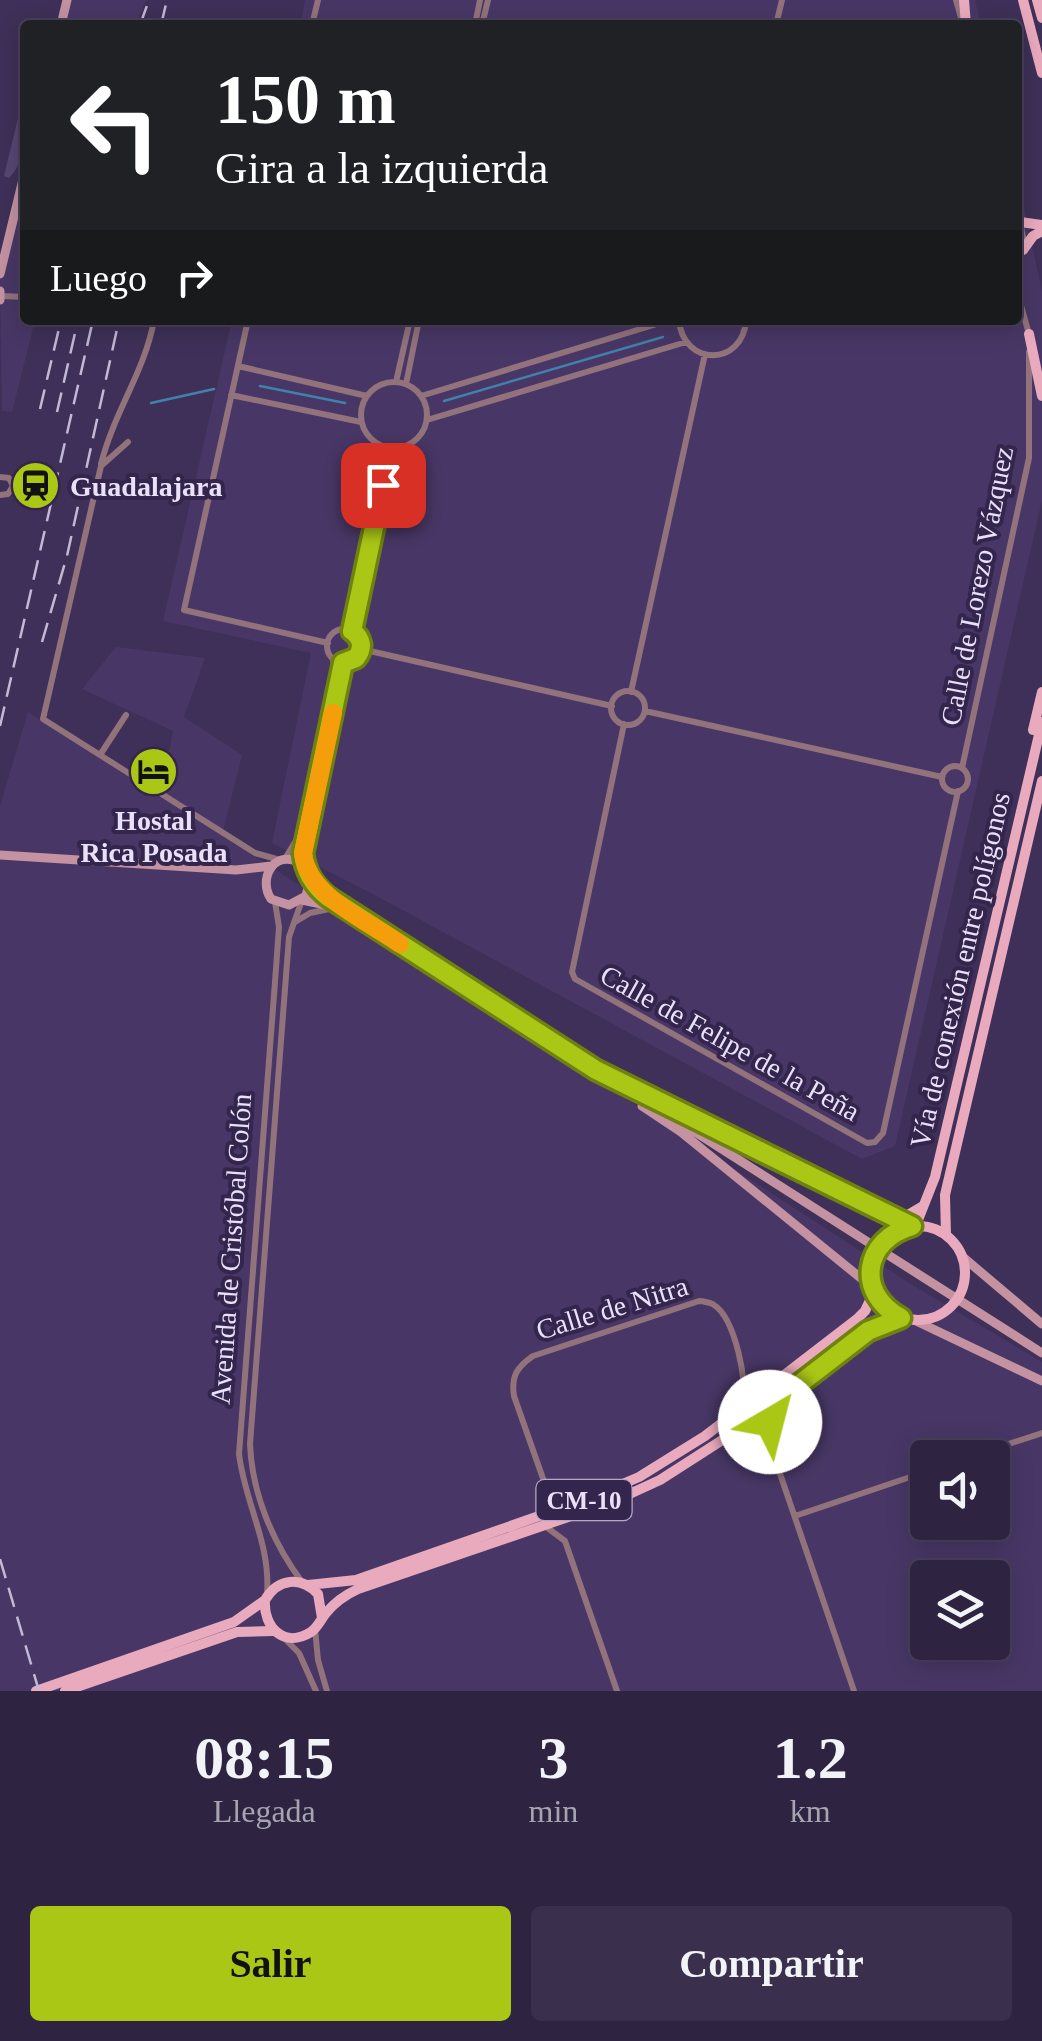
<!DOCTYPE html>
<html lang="es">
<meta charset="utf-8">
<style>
body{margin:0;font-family:"Times New Roman",serif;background:#3a304d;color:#f1f3f6;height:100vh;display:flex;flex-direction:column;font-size:38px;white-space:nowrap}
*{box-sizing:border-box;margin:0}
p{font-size:32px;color:#a7a4b2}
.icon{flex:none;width:55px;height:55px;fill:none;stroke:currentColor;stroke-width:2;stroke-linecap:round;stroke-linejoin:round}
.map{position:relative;height:1691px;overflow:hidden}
.sheet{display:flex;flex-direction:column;background:#2e2442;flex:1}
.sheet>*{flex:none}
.banner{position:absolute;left:20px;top:20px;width:1002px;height:305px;border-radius:10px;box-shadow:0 5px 25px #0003,0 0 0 2px #49415b;background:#202124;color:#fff;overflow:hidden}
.controls{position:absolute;left:910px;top:1440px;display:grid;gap:20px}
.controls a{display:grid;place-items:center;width:100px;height:100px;border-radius:10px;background:#2e2442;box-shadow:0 5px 25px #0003,0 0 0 2px #49415b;font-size:50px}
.pin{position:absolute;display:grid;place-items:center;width:85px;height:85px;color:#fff;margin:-42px;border-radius:20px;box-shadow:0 5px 15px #0006}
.me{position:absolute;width:110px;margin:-55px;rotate:37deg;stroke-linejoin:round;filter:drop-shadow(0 0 8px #0008)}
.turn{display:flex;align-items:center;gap:35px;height:210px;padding:0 30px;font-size:45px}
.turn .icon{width:130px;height:130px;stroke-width:2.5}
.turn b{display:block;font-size:70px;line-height:85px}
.then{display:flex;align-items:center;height:95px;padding:0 30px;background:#0003;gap:20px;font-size:38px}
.eta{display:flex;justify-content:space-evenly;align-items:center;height:170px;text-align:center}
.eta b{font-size:60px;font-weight:700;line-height:70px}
.button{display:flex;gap:20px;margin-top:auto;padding:20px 30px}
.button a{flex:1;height:115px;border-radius:10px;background:#abc716;color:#111;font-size:40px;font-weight:700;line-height:115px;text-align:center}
.button a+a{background:#3a304d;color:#f1f3f6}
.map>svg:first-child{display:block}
</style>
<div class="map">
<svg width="1042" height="1691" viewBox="0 0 1042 1691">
<rect width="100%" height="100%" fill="#3e3058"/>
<path fill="#483766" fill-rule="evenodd" d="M68 0H146L136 25H61Z
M305 0H975L981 25H300Z
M25 175V320H35L12 412 2 411 0 277Z
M1018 179 1042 292V500L895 1146 862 1159 371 893 272 843 311 653 163 621 232 320H1018Z
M116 647 205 658 184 717 242 755 222 835 914 1286 1042 1362V1691H0V806L28 712 160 798 173 731 82 689ZM928 1458H992V1522H928ZM928 1578H992V1642H928Z"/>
<path fill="#564674" d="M25 89C25 115 30 158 9 178L4 176Z"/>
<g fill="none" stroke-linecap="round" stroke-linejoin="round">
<path stroke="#4181aa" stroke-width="2.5" d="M260 386 345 403
M444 401 663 337
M151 403 214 389"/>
<path stroke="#92737b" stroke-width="6" d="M956 0 961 18
M312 25 318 0
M475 25 480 0
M482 25 488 0
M776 25 782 0
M1018 259 1024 241 1020 223
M1018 295 1029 334
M2 296 25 297
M248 320 184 610 328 643
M679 320C683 367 743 367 746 320
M747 324 762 320
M238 366 367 396
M361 415a33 33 0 1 1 66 0a33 33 0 1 1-66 0Z
M396 382 410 320
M406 384 419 320
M231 395 361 422
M421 396 670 320
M427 420 686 342
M128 442 101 466 43 719 255 853 280 860
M101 464C114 412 145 371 154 320
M0 477 9 478 13 486 8 494 0 495
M345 629 381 446
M327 646a17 17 0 1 1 34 0a17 17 0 1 1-34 0Z
M352 631 391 448
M361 649 612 706
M611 708a17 17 0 1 1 34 0a17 17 0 1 1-34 0Z
M631 692 705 354
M645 711 942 777
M624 724 572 972 575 979 867 1143 875 1142 883 1133 958 791
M100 755 126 715
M942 779a13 13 0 1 1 26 0a13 13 0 1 1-26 0Z
M962 768 1029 458V352
M284 860 297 839 334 674 333 659
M304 866 305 841 343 663
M302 900 289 937 250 1444C252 1494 273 1543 302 1582
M295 922 310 913 329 909
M776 1403 771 1423 774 1456 854 1691
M741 1428 759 1438 773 1455
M966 1458 1042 1433
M564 1507 547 1490 514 1396C511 1376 517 1367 533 1356L699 1301C702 1301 712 1303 714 1305 735 1318 748 1383 743 1405
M795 1516 928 1471
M545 1526 565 1541 617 1691
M267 1595C271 1543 245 1504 239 1454L275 982 279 927 275 902
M315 1629 318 1660 327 1691
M284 1638 299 1653 316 1691"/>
<path stroke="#c492a1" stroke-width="9" d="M61 25 67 0
M0 274 25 171
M0 291V300
M0 855 236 870 271 866
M310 879 306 896 289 905 271 899C258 880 273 850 298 862 310 868 313 884 323 893 344 912 374 924 397 942L1042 1353
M302 900 326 905 359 922
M641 1092 912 1226
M642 1106 681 1132 873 1288
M964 1258 1042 1324
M914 1320 1042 1381"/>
<path stroke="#eaaabd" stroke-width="10" d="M964 0 966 25
M1023 0 1042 73
M1037 0 1042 18
M1020 222 1042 225
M1023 250 1033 236 1042 231
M1029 334 1042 396
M1033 730 1042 692
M892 1215 906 1216 923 1206
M916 1225 935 1177 1042 722
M871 1273a47 47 0 1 1 94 0a47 47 0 1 1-94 0Z
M946 1235 945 1195 1042 781
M308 1585 356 1580 585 1500 639 1477 705 1436 857 1319 865 1311 874 1292
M322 1618 318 1594C301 1576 278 1578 265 1600 263 1627 284 1649 311 1632 318 1627 321 1619 326 1613 335 1602 345 1595 358 1589L612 1502 660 1480 741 1428 868 1331 901 1318
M36 1691 234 1622 265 1600
M65 1691 237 1632 273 1631"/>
<path stroke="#c2b9d5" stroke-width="2.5" stroke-dasharray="20 10" stroke-linecap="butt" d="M140 25 149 0
M161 25 167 0
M40 409 61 320
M57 412 78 320
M42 642 67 556 119 320
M0 726 93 320
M0 1559 39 1691"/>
</g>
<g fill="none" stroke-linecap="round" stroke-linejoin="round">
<defs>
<path id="route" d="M383 485 352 631C362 638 364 648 356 658L343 663 303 853C305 872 313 885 328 897L596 1070 912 1226C863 1240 855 1293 901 1318L868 1331 776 1402 770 1422"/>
</defs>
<use href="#route" stroke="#6f810e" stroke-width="25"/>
<use href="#route" stroke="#abc716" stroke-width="18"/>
<path stroke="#f59e0b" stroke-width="18" d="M333 713 303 853C308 897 367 920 400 944"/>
</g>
<defs>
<symbol id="station-disc" viewBox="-11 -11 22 22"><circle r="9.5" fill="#abc716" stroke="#34254c"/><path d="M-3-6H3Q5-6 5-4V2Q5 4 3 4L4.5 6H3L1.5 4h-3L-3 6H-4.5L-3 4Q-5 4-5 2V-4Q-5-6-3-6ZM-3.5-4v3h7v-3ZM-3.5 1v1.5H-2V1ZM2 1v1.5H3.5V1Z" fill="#111"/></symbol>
<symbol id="hotel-disc" viewBox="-11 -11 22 22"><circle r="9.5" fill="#abc716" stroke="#34254c"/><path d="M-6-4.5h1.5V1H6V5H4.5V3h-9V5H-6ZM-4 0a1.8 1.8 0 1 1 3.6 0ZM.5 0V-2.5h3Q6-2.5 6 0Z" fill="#111"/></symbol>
</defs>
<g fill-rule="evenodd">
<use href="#station-disc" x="8" y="458" width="55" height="55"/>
<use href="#hotel-disc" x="126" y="744" width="55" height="55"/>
</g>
<g text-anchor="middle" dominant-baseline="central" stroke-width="8" stroke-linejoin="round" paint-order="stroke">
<rect fill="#34254c" stroke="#b3a9c6" stroke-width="2.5" x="536.5" y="1480" width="95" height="40" rx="8"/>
<g font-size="25" font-weight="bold" fill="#e9e1fa">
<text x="584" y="1500">CM-10</text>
</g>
<g font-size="28" font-weight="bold" fill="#e9e1fa" stroke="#34254c" text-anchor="start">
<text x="70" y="486">Guadalajara</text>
<text x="154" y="820" text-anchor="middle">Hostal<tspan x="154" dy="32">Rica Posada</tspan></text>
</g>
<g font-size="28" fill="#e9e1fa" stroke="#34254c">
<text transform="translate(977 586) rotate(-79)">Calle de Lorezo Vázquez</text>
<text transform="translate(960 970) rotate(-77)">Vía de conexión entre polígonos</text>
<text transform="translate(730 1043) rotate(29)">Calle de Felipe de la Peña</text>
<text transform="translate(231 1249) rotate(-86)">Avenida de Cristóbal Colón</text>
<text transform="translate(612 1308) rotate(-17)">Calle de Nitra</text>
</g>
</g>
</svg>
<div class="controls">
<a><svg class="icon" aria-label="sound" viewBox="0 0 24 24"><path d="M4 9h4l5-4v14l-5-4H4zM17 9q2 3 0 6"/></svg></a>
<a><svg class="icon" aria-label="layers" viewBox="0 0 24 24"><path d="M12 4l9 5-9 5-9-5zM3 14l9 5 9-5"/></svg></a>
</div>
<div class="pin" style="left:383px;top:485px;background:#d93025"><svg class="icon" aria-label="arrive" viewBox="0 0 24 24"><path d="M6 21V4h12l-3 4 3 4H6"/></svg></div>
<svg class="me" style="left:770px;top:1422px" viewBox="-20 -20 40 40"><circle r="19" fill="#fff"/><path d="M0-13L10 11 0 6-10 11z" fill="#abc716"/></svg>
<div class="banner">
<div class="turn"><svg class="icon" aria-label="left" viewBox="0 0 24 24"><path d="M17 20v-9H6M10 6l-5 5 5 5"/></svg><div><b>150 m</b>Gira a la izquierda</div></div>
<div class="then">Luego<svg class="icon" aria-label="right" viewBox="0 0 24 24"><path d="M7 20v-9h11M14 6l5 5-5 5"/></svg></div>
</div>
</div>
<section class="sheet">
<div class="eta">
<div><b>08:15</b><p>Llegada</p></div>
<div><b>3</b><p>min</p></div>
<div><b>1.2</b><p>km</p></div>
</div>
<div class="button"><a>Salir</a><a>Compartir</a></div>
</section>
